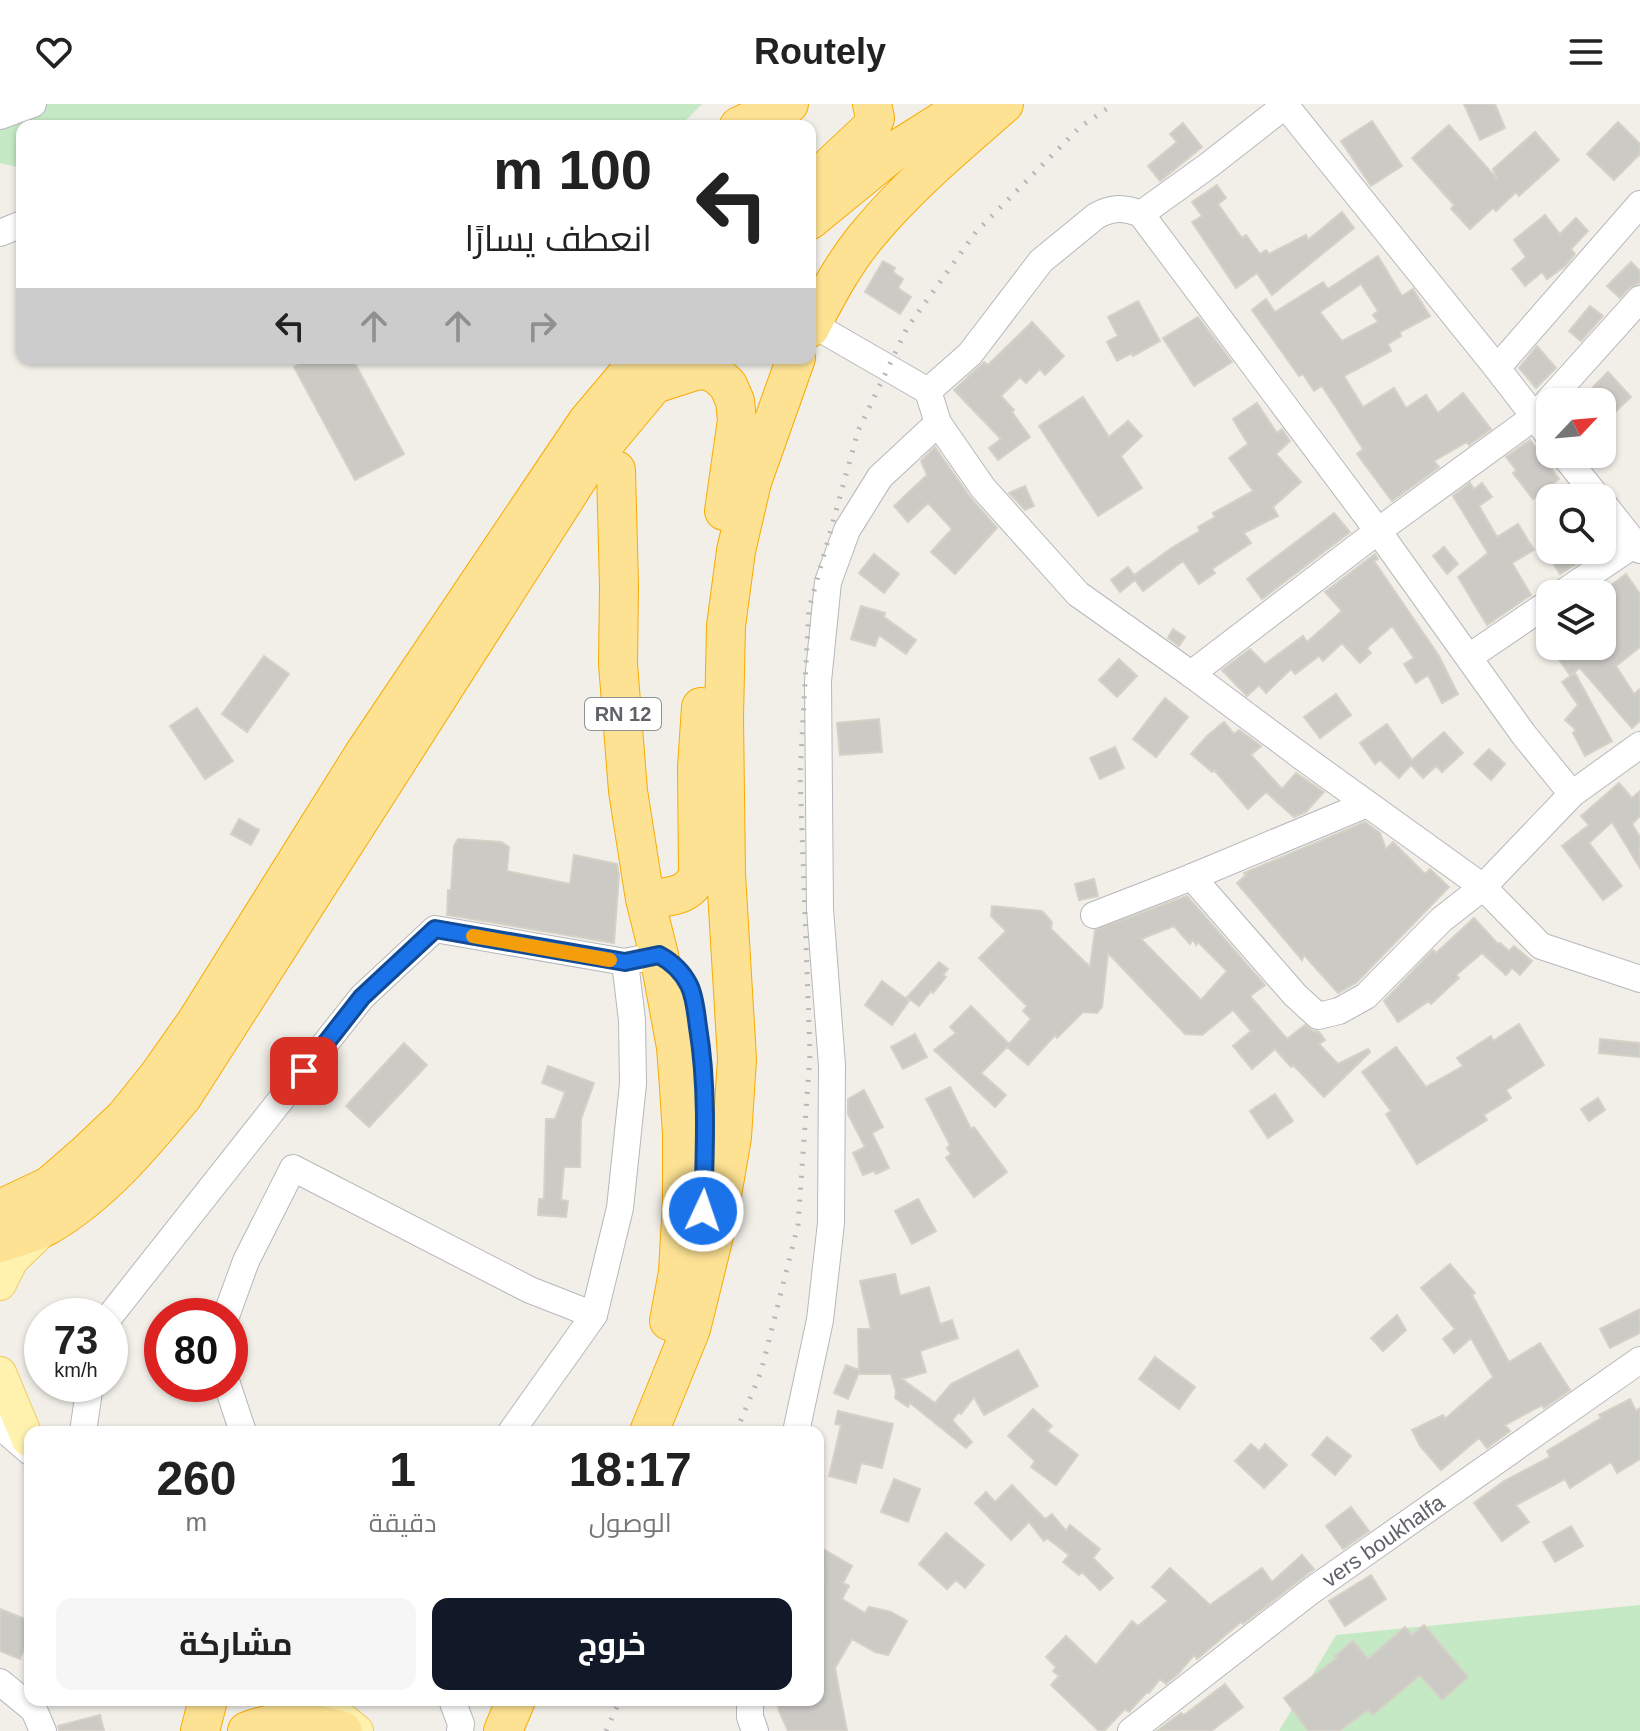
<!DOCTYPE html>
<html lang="ar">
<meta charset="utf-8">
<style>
body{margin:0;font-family:Helvetica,Cairo,sans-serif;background:#f6f6f6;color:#222;direction:rtl;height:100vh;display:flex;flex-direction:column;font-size:30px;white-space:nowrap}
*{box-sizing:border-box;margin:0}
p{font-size:26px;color:#767676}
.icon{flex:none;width:44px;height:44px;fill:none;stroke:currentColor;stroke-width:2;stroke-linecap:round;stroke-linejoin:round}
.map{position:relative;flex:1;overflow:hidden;direction:ltr}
.drawer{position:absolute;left:24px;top:1322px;width:800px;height:280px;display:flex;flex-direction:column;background:#fff;border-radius:16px;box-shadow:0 2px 6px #0004;direction:rtl}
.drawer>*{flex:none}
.top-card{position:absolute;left:16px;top:16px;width:800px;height:244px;border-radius:16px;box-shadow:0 2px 6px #0004;direction:rtl;background:#fff;color:#222;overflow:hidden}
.needle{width:52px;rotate:64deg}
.fabs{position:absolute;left:1536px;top:284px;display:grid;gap:16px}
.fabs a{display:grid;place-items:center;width:80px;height:80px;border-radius:16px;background:#fff;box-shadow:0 2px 6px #0004;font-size:40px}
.speed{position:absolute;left:24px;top:1194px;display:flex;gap:16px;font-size:40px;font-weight:700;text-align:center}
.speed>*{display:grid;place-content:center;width:104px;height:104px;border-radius:50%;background:#fff;box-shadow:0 2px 6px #0004;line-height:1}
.speed small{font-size:20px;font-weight:400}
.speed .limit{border:12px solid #d22;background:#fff;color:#111}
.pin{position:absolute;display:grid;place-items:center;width:68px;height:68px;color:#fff;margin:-34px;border-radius:16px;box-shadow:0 4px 12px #0006}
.me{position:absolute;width:88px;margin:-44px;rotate:3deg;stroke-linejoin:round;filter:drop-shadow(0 0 6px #0008)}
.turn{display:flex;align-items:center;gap:28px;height:168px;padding:0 32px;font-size:36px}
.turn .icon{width:104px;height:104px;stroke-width:2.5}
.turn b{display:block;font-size:56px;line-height:68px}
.lanes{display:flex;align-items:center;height:76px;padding:0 32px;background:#0003;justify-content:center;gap:40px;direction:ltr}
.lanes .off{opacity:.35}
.eta{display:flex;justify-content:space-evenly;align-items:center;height:136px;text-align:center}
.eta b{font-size:48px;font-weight:700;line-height:56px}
.action{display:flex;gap:16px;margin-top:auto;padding:16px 32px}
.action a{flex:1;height:92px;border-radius:16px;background:#111827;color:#fff;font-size:32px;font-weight:700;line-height:92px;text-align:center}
.action a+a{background:#f6f6f6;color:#222}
header{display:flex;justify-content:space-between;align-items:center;height:104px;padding:0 32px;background:#fff;font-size:36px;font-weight:700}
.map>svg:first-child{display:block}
</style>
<header><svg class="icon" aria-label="menu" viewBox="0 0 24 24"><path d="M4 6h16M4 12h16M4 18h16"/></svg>Routely<svg class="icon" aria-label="heart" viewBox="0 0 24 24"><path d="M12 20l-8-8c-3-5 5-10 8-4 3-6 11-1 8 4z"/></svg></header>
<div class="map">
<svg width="1640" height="1627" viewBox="0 0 1640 1627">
<rect width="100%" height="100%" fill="#f1efe8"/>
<path fill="#c5e8c5" d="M0 0H702L680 22H22V64L0 59Z
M1640 1501V1627H1279L1336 1531Z"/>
<path fill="#cccac5" stroke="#d6d1c6" stroke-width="2" fill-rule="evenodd" d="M1464 0H1495L1505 24 1480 36Z
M1372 17 1402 62 1371 82 1341 37Z
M1618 18 1640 40V50L1614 76 1587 50Z
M1183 19 1202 43 1160 77 1148 62 1177 38 1170 30Z
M1449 21 1498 76 1493 65 1535 28 1559 56 1519 92 1516 88 1496 107 1493 104 1470 125 1451 105 1454 101 1412 54Z
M1217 81 1226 94 1218 100 1242 134 1246 131 1260 150 1266 146 1269 150 1306 131 1308 136 1342 108 1354 124 1272 191 1257 169 1236 184 1192 118 1202 112 1192 98Z
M1545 111 1560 130 1576 114 1588 127 1571 145 1575 150 1565 162 1547 175 1542 168 1525 182 1512 165 1526 153 1514 136Z
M1378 152 1402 192 1413 185 1430 212 1400 228 1401 232 1388 240 1391 247 1344 272 1363 303 1394 284 1406 304 1426 291 1438 309 1463 289 1491 325 1469 341 1467 338 1434 357 1439 363 1392 397 1357 350 1363 345 1322 282 1314 287 1303 270 1299 272 1252 206 1266 195 1275 208 1323 178 1328 185ZM1361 180 1378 207 1373 211 1378 218 1342 237 1320 208Z
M883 157 895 164 893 168 903 175 898 184 911 193 900 210 865 188Z
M1631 158 1640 167V179L1629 184 1620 194 1607 182Z
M1138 197 1160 237 1133 252 1132 249 1117 257 1107 238 1118 232 1108 213Z
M1590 202 1603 212 1581 237 1569 227Z
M1198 213 1232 258 1194 282 1163 234Z
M1032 218 1064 252 1045 271 1040 265 1026 279 1020 273 1001 292 1014 306 1012 308 1030 333 998 356 989 344 1001 335 954 286 984 258 988 261Z
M1537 242 1556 264 1536 284 1519 264Z
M310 254H352L404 350 355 376 294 263Z
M1608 268 1631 293 1616 307 1593 283Z
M1083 293 1109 333 1128 317 1142 332 1121 352 1142 384 1098 412 1039 322Z
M1257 299 1277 329 1282 325 1290 337 1276 350 1301 378 1273 403 1278 412 1244 429 1251 439 1212 465 1215 469 1199 480 1183 457 1143 487 1135 476 1120 488 1111 476 1128 463 1134 471 1173 443 1200 427 1198 423 1215 413 1213 409 1253 387 1229 354 1248 340 1233 315Z
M1530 336 1559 375 1533 395 1513 369 1516 366 1506 353Z
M935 343 970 393 997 424 955 470 931 448 952 425 928 399 908 418 894 402 927 371 921 357Z
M1470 379 1474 385 1482 379 1492 393 1479 402 1497 433 1518 420 1534 446 1512 459 1531 491 1487 521 1458 473 1488 449 1453 392Z
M1025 382 1034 402 1025 406 1009 389Z
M1334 409 1350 428 1262 495 1247 475Z
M1444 443 1458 460 1447 470 1433 452Z
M1545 446H1598L1560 470Z
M874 450 899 470 884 489 859 469Z
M1375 450 1378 455 1374 457 1439 552 1458 590 1442 599 1428 571 1416 579 1404 560 1414 554 1392 522 1367 544 1371 549 1360 559 1342 539 1323 557 1319 552 1295 570 1291 565 1266 589 1259 581 1247 592 1222 566 1250 545 1265 560 1303 532 1307 538 1342 507 1325 488Z
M1626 470 1640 490V543L1616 562 1634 590 1640 585V617L1632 624 1580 564 1570 571 1538 526 1548 518 1550 521V542H1602V488Z
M861 502 885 509 884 513 916 536 906 550 879 531 875 542 851 535Z
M1173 525 1185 533 1179 542 1168 534Z
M264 552 289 570 247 628 222 610Z
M1119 555 1137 572 1117 593 1099 576Z
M1575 569 1612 637 1585 652 1573 629 1576 626 1565 616 1578 601 1562 578Z
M1336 590 1351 611 1320 634 1304 613Z
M1165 594 1188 613 1156 653 1133 635Z
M197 604 233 657 205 675 170 622Z
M879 615 882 648 840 651 837 619Z
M1224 618 1234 630 1239 626 1261 642 1251 651 1282 685 1296 669 1324 688 1306 708 1294 713 1266 688 1248 705 1214 666 1212 668 1191 650 1207 632Z
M1387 620 1412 656 1444 628 1463 649 1442 668 1436 662 1423 674 1411 661 1399 674 1380 656 1375 660 1360 639Z
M1115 643 1124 664 1100 675 1090 654Z
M1489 645 1505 660 1491 676 1474 660Z
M1619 679 1632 694 1640 687V712L1632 720 1640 733V764L1612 718 1589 739 1622 782 1603 796 1562 742 1589 721 1581 712Z
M239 715 259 726 251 741 231 730Z
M1365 718 1380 729 1386 745 1393 738 1425 770 1430 765 1449 783 1356 879 1338 889 1304 851 1302 856 1237 779 1246 771 1244 769Z
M458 735 501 738 509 743 507 767 570 780 574 751 617 760 619 771 614 839 447 811 448 786H451L454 742Z
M1094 775 1098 792 1079 796 1075 780Z
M1187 792 1265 881 1250 892 1287 935 1305 921 1313 927 1319 928 1325 936 1319 940 1338 960 1368 945 1370 948 1324 993 1293 961 1291 963 1275 945 1252 965 1233 942 1251 927 1233 906 1202 931 1185 930 1108 849 1102 903 1097 909 1083 908 1057 934 1055 931 1028 961 1007 943 981 969 1006 991 995 1003 934 946 956 929 950 923 971 902 1009 940 1031 915 1023 907 1027 902 979 854 1006 827 991 812 992 802 1042 807 1052 818 1051 825 1090 863 1095 826ZM1174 822 1190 840 1193 835 1196 841 1198 838 1227 867 1201 896 1141 835Z
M1474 814 1498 840 1500 839 1509 847 1514 842 1532 857 1520 871 1512 864 1506 871 1482 849 1456 871 1459 874 1431 900 1429 897 1398 918 1384 897 1433 846 1436 849Z
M939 858 948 865 943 871 946 873 933 889 931 887 919 902 907 893Z
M882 877 909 897 892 921 865 901Z
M1519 920 1544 961 1506 986 1511 994 1484 1011 1487 1016 1417 1060 1386 1010 1391 1007 1362 968 1396 943 1426 983 1463 962 1457 954 1491 932 1493 937Z
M915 930 927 953 903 965 891 943Z
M1600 935 1640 939V953L1599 949Z
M404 939 427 961 369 1023 346 1002Z
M548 962 594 979 581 1015 580 1063H564L561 1096 568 1097 566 1113 538 1111 539 1095H544L546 1015H555L565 988 542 979Z
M950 983 971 1025 974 1023 1007 1068 974 1093 946 1054 951 1050 947 1044 950 1041 926 995Z
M864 986 883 1023 872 1029 889 1064 876 1070 874 1067 863 1071 853 1049 865 1043 848 1010V995Z
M1275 990 1293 1017 1268 1034 1250 1007Z
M1598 994 1605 1006 1589 1017 1581 1005Z
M918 1095 936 1127 912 1140 895 1107Z
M1450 1160 1475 1189 1472 1191 1509 1258 1540 1239 1570 1286 1544 1304 1542 1301 1505 1321 1510 1327 1487 1344 1479 1334 1441 1366 1420 1342 1412 1326 1443 1311 1445 1315 1493 1273 1471 1234 1454 1249 1443 1235 1455 1225 1421 1184Z
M895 1170 900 1192 929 1183 940 1220 952 1216 958 1234 920 1247 926 1268 902 1275 935 1299 951 1280 1018 1246 1038 1282 984 1311 974 1293 961 1310 959 1308 952 1316 972 1338 966 1344 910 1299 908 1303 895 1294 896 1287 891 1270H859V1268L848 1295 834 1289 846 1261 859 1266 858 1225H871L860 1177Z
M1640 1205V1229L1610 1244 1600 1225Z
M1397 1211 1406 1226 1383 1247 1371 1234Z
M1155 1253 1195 1283 1179 1305 1139 1275Z
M1630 1295 1636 1307 1640 1304V1355L1617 1369 1611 1358 1570 1384 1565 1375 1516 1401 1529 1418 1502 1437 1474 1399 1504 1377 1550 1353 1547 1347 1601 1314 1599 1311Z
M1033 1305 1052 1322 1047 1327 1078 1351 1056 1381 1031 1363 1035 1357 1008 1332Z
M838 1307 893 1320 882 1364 861 1359 856 1379 829 1372 841 1321 835 1320Z
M1327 1333 1351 1352 1335 1371 1312 1351Z
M1251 1340 1259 1347 1265 1340 1287 1361 1264 1384 1235 1357Z
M894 1375 920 1385 908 1418 881 1408Z
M1012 1381 1045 1415 1052 1410 1066 1427 1070 1421 1100 1445 1093 1454 1113 1474 1100 1486 1082 1468 1079 1471 1063 1458 1069 1451 1047 1434 1044 1437 1029 1418 1011 1436 975 1399 986 1388 995 1398Z
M1351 1403 1369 1427 1343 1445 1326 1422Z
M1571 1422 1583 1442 1555 1458 1543 1438Z
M946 1429 984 1461 965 1484 956 1476 947 1485 919 1460Z
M818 1442 852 1462 843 1479 849 1482 842 1495 865 1509 869 1503 891 1508 907 1517 888 1551 875 1548 852 1535 835 1564 847 1627H788L779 1607 777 1596H818V1498L824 1471 818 1467Z
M1302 1451 1314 1465 1243 1520 1241 1518 1197 1555 1194 1551 1179 1569 1166 1580 1160 1575 1149 1589 1147 1588 1129 1608 1125 1605 1104 1627H1099L1051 1581 1059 1572 1053 1567 1056 1563 1046 1553 1066 1532 1096 1561 1132 1517 1138 1522 1168 1497 1152 1483 1170 1464 1210 1501 1262 1464 1272 1478Z
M1371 1471 1386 1495 1345 1522 1329 1497Z
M0 1505 30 1517V1530L20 1555 0 1547Z
M1424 1521 1468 1573 1442 1596 1420 1571 1373 1611 1368 1606 1339 1627H1308L1284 1594 1337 1554 1335 1552 1353 1537 1368 1555 1405 1523 1412 1531Z
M1225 1580 1243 1603 1211 1627H1157L1181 1609 1184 1611Z
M100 1611 104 1627H59L58 1622Z"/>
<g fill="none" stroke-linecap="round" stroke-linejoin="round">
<defs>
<g id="minor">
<path d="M1285 1 1497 264 1550 333"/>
<path d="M0 12 33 0"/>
<path d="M1141 110 1209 61 1287 0"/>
<path d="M0 129 22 120"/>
<path d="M812 220 928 287 938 319 983 384 1078 490 1191 570 1305 655 1483 783 1541 842 1640 875"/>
<path d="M1497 264 1640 100"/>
<path d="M928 287 970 250 1041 157 1096 112C1112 103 1124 103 1141 110L1378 427 1524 631 1572 690"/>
<path d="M1563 350 1598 394"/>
<path d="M1602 398 1640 446"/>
<path d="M1561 490 1635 440"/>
<path d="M1469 553 1550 498"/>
<path d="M1191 570 1378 427 1534 313 1640 195"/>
<path d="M1192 773 1295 891 1318 912 1339 907 1366 892 1441 816 1483 783 1572 690 1640 641"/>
<path d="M1094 811 1192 773 1367 700"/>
<path d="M110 1212 362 893 435 825 625 858 659 851"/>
<path d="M226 1212 246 1157 293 1064 530 1186 594 1211"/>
<path d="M227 1280 243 1328"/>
<path d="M0 1322 30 1348"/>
<path d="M83 1328 90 1280"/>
<path d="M511 1328 594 1211 620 1104 633 980 632 916 625 858"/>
<path d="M796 1328 820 1216 831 1119 832 961 820 805 818 577 828 478 847 426 880 373 938 319"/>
<path d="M0 1578 34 1606 43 1627"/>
<path d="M452 1596 461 1620 460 1627"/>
<path d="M750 1596V1613L755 1627"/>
<path id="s1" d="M1131 1627 1311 1487 1640 1256"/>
</g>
<path id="major" d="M0 1180 12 1156 45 1124
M0 1269 28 1336
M319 1596 357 1627"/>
<path id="highway" d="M739 22 789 0
M810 81 871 24 875 14 872 0
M810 116 893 48 969 0
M810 224C827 191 845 157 869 129 909 81 957 41 1004 0
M655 280 695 267 707 266 717 271 728 281 735 297 737 316 724 407
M616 366 619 482 618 560 628 687 645 795 659 851 676 943 679 983 682 1030V1097L678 1168 669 1217
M645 795C667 793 690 794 698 770L697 663 701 603
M0 1105 49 1082 87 1049 125 1013 158 972 196 918 363 651 587 318 641 254
M0 1139C15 1134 33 1129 47 1122 102 1090 143 1040 183 992L586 362 676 254
M649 1328 691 1225 717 1120 732 1033 737 955 726 770 724 613 726 522 736 447 752 378 796 254
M200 1627 208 1596
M247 1627C280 1615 310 1616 343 1627
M503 1627 516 1596"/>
</defs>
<use href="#minor" stroke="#b5b8bc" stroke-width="28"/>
<use href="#major" stroke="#f2c960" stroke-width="34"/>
<use href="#highway" stroke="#f9ab00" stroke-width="40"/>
<use href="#minor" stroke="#fff" stroke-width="26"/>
<use href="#major" stroke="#fff2af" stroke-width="32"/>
<use href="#highway" stroke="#fde293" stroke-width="38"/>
<path stroke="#b6b7b8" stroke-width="5" stroke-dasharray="2 10" stroke-linecap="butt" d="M736 1328 761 1268 798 1121 810 950 800 672 809 505 858 327 907 224 976 128 1080 23 1114 0
M606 1627 620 1596"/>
</g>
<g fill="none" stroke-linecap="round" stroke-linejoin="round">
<defs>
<path id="route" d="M304 967 362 893 435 825 625 858 659 851C672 858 682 867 689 881 695 893 696 909 698 923 708 984 705 1046 703 1107"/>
</defs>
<use href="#route" stroke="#114b97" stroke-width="20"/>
<use href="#route" stroke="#1a73e8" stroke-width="14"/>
<path stroke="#f59e0b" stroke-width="14" d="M473 832 610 856"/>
</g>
<g text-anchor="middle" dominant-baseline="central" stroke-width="7" stroke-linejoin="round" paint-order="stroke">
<rect fill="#fff" stroke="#8f9295" stroke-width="2" x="585" y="594" width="76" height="32" rx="6"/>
<g font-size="20" font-weight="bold" fill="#5f6368">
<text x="623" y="610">RN 12</text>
</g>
<g font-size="22" fill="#5f6368" stroke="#fff">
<text stroke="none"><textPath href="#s1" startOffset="316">vers boukhalfa</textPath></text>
</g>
</g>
</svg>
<div class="fabs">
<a><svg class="needle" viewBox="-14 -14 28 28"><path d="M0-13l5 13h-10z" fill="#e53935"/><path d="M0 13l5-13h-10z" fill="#767676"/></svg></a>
<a><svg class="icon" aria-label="search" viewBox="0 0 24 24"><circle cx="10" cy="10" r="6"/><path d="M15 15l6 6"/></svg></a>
<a><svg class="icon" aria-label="layers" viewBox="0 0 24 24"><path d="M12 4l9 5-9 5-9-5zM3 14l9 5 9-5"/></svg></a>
</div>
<div class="speed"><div>73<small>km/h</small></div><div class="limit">80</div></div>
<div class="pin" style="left:304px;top:967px;background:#d93025"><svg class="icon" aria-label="arrive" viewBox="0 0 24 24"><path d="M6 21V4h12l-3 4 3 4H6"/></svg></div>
<svg class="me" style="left:703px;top:1107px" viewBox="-20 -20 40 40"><circle r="17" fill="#1a73e8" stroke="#fff" stroke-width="3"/><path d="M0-11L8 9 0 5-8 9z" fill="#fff"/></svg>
<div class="top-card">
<div class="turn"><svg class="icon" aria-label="left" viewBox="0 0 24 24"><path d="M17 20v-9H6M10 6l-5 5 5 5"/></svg><div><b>100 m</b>انعطف يسارًا</div></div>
<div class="lanes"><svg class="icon" aria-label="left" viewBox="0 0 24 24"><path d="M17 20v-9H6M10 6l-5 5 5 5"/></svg><svg class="icon off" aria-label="ahead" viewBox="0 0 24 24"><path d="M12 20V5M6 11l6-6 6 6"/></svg><svg class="icon off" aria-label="ahead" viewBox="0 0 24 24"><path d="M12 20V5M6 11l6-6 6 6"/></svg><svg class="icon off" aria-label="right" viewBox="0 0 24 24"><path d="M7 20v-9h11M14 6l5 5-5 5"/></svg></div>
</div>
<section class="drawer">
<div class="eta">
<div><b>18:17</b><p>الوصول</p></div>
<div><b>1</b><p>دقيقة</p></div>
<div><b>260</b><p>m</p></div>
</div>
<div class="action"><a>خروج</a><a>مشاركة</a></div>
</section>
</div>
